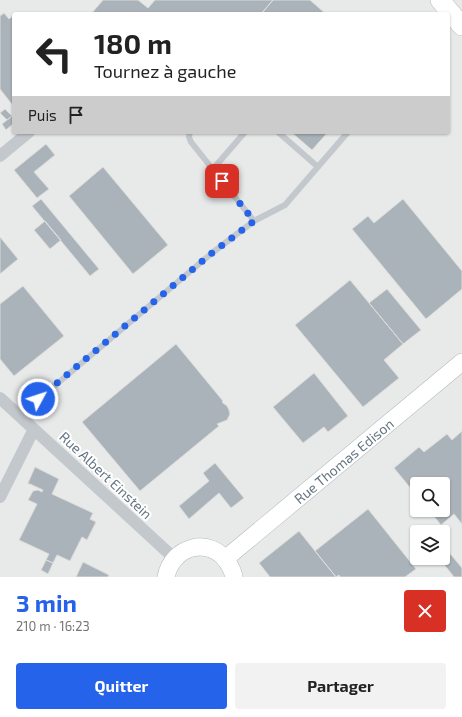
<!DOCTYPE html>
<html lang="fr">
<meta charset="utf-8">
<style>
body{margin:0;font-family:"Exo 2",sans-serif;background:#f2f2f2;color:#222;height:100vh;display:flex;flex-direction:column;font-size:15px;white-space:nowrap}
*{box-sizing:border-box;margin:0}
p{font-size:13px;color:#767676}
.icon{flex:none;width:22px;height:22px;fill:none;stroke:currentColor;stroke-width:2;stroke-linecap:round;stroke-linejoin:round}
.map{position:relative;height:577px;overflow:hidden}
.details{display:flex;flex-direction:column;background:#fff;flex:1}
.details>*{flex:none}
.banner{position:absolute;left:12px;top:12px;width:438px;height:122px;border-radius:4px;box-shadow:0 1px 3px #0004;background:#fff;color:#222;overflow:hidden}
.controls{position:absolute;left:410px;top:477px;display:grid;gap:8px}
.controls a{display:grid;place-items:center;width:40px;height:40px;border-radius:4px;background:#fff;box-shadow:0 1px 3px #0004;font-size:20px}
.pin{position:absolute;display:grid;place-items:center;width:34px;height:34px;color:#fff;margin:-17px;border-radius:8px;box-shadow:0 2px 6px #0006}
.me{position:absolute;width:44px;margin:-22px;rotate:50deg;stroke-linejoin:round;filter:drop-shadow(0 0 3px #0008)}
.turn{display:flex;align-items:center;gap:14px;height:84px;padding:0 16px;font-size:18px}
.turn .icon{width:52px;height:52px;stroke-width:2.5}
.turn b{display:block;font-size:28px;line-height:34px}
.then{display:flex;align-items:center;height:38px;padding:0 16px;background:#0003;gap:8px;font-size:15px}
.round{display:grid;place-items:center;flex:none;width:42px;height:42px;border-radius:4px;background:#f2f2f2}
.overview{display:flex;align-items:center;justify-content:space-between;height:68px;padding:0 16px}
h1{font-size:24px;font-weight:700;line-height:30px;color:#2563eb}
.primary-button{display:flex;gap:8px;margin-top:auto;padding:8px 16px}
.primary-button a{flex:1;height:46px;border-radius:4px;background:#2563eb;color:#fff;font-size:16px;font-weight:700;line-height:46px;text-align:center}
.primary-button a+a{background:#f2f2f2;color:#222}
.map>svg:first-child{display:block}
</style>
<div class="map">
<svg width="462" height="577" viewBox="0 0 462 577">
<rect width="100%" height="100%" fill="#fafaf8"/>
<path fill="#e8e9e9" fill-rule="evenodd" d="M0 0H462V577H0ZM14 14H448V132H14ZM417 484H443V510H417ZM417 532H443V558H417Z"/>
<path fill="#aab3b9" stroke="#dcdcda" d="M103 0H138L148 8 155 0H273L261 14H91Z
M273 0H310L326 14H261Z
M4 13 9 19 14 15V107L0 89V16Z
M5 109 12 116 7 120 0 113Z
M12 116 14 119V123L6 130 2 124Z
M291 132H328L312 150Z
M46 144 55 155 34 172 49 189 37 198 14 170Z
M103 167 168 245 133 274 69 196Z
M41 199 99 269 90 276 32 206Z
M403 199 462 271V289L426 319 352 229 368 216 374 223Z
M45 221 61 240 50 249 34 230Z
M0 237 18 259 0 274Z
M350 280 403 344 384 360 399 378 363 407 295 325Z
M23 286 64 336 14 376 0 359V304Z
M387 289 421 330 403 344 369 303Z
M176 344 223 401 222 402 223 403 227 406 229 410 230 414 227 420 217 424 219 426 140 491 82 422Z
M314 373 348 416 328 432 324 427 303 443 273 407Z
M462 431V524L454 514 441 525 429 510H443V484H417V496L394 468 419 447 424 452 447 434 452 440Z
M215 463 244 498 231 508 219 493 189 519 179 506 209 481 203 473Z
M35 467 59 479 52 494 93 513 90 519 96 522 87 540 82 537 70 561 57 555 53 563 46 560 49 554 19 540 37 504 28 500 33 491 38 490 42 492 43 490 30 484H28V483Z
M368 509 416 569 405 577H340L339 575 336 577 315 551Z
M299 531 315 551 336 577H270L259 563Z
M443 545 462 568V577H454L439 558H443Z
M46 560 53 563 48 574 41 570Z
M83 562 109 575 108 577H76Z"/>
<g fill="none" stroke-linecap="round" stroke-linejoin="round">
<defs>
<g id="secondary">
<path id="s1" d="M225 559 462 362"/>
<path d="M166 577C172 546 210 535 228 563 231 568 233 571 234 577"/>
</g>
<path id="primary" d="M440 0 462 26"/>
</defs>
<use href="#secondary" stroke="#b3babf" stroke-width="18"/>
<use href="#primary" stroke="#b5babe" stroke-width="20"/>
<path stroke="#c3c8cc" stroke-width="6" d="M190 132 189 137 191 142 254 221
M278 132 318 167
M213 169 245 132
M20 415 212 253 254 221 285 205 348 132"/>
<path stroke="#c3c8cc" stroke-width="12" d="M0 156 29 132
M0 398 174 558
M0 497 34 429"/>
<use href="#secondary" stroke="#fff" stroke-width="17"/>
<use href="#primary" stroke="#fff" stroke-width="19"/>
</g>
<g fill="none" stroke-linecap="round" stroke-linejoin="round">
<path stroke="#2563eb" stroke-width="7" stroke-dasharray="0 12.6" d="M38 399 212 253 254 221 222 181"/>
</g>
<g text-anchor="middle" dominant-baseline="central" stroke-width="4" stroke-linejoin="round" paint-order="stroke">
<g font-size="14" fill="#657683" stroke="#fff">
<text stroke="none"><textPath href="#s1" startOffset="154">Rue Thomas Edison</textPath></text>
<text transform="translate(106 475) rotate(43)">Rue Albert Einstein</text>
</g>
</g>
</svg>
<div class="controls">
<a><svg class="icon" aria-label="search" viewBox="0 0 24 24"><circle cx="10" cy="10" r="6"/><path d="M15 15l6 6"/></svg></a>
<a><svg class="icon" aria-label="layers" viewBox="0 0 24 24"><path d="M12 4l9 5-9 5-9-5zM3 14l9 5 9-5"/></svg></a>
</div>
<div class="pin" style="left:222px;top:181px;background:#d93025"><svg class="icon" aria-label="arrive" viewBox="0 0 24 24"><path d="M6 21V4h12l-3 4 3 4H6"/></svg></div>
<svg class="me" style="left:38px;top:399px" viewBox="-20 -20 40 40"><circle r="17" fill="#2563eb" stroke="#fff" stroke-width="3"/><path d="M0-11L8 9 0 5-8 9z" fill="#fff"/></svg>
<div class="banner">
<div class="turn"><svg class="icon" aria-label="left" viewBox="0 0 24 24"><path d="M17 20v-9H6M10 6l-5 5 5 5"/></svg><div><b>180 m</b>Tournez à gauche</div></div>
<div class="then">Puis<svg class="icon" aria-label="arrive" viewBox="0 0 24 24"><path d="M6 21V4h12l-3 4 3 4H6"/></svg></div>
</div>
</div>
<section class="details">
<div class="overview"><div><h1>3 min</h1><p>210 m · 16:23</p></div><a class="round" style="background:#d93025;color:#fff"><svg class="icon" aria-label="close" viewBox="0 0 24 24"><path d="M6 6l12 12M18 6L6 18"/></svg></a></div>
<div class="primary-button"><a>Quitter</a><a>Partager</a></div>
</section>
